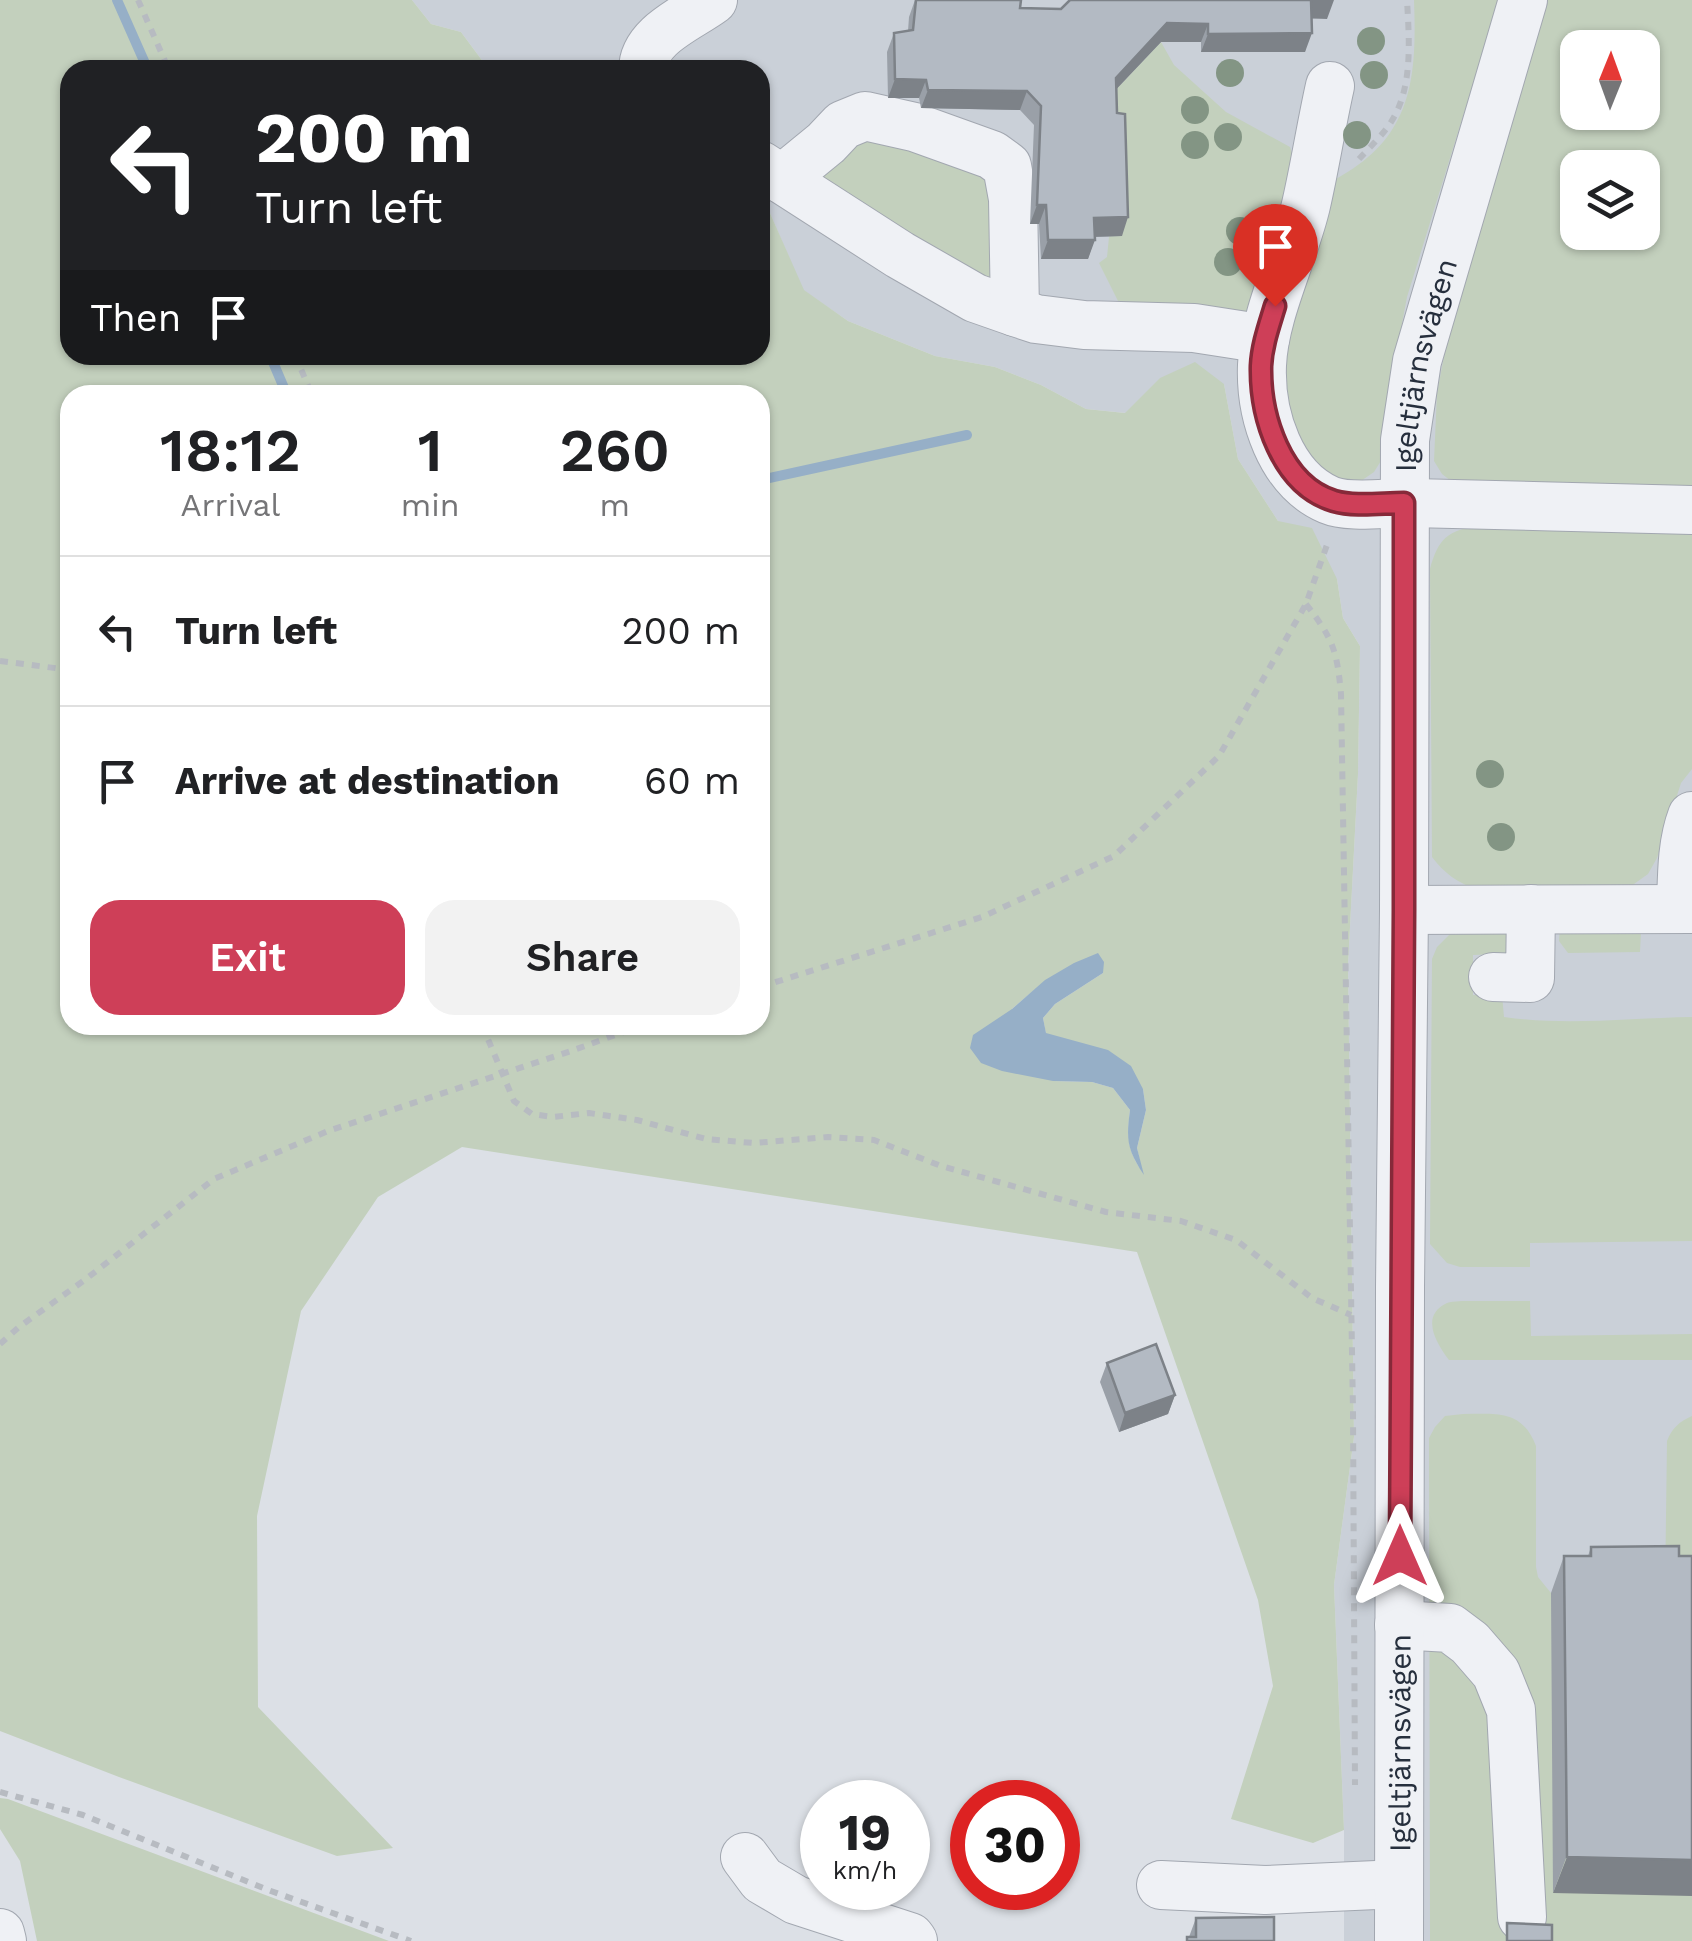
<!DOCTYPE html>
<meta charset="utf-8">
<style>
body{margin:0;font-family:"Work Sans",sans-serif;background:#f2f2f2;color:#202124;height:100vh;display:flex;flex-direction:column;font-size:38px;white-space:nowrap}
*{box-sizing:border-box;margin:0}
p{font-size:32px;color:#757577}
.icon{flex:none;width:55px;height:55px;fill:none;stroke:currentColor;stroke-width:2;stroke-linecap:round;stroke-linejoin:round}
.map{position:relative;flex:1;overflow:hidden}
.drawer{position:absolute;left:60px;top:385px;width:710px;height:650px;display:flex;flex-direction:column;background:#fff;border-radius:30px;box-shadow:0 2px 8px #0004}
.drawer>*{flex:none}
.top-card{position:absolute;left:60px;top:60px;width:710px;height:305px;border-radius:30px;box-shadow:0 2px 8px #0004;background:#202124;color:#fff;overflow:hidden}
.needle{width:65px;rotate:1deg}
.tools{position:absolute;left:1560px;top:30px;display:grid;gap:20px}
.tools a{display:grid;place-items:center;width:100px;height:100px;border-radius:20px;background:#fff;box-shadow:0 2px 8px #0004;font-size:50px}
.speed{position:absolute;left:800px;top:1780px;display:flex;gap:20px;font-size:50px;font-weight:700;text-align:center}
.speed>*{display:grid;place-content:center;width:130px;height:130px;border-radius:50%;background:#fff;box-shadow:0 2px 8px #0004;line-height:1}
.speed small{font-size:25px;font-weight:400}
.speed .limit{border:15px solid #d22;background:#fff;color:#111}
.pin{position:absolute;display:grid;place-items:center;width:85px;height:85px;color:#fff;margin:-102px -42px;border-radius:50% 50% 50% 0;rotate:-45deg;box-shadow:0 0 10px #0007}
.pin .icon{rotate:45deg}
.me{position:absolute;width:110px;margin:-55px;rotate:0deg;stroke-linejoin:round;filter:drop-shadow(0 0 8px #0008)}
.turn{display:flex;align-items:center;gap:35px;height:210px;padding:0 30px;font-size:45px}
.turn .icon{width:130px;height:130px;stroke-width:2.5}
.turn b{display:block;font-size:70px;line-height:85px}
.then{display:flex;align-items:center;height:95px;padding:0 30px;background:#0003;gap:20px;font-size:38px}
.eta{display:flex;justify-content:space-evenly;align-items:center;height:170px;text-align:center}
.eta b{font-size:60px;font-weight:600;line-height:70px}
.button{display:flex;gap:20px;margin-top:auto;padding:20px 30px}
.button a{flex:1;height:115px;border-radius:30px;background:#ce3f58;color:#fff;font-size:40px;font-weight:600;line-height:115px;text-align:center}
.button a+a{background:#f2f2f2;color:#202124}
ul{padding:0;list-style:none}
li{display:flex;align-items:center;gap:30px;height:150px;padding:0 30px;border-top:2px solid #e0e0e0}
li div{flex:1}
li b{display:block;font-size:38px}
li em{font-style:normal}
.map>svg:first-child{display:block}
</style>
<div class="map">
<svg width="1692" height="1941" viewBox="0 0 1692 1941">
<rect width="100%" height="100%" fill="#dce0e6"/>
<path fill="#cad0d8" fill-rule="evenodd" d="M412 0H1692V1941H1344V1830L1334 1585 1354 1437 1348 965 1358 774 1360 646 1343 618 1337 579 1278 521 1238 459 1224 384 1126 413 1086 409 1041 385 995 367 935 356 848 321 803 290 766 204 760 199V70H494L484 63 461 32 431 24ZM1578 48H1642V112H1578ZM1578 168H1642V232H1578Z"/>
<path fill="#c3d0bd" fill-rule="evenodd" d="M0 0H412L431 24 461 32 484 63 494 70H70V355H760V199L766 204 804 290 848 321 935 356 995 367 1041 385 1086 409 1125 413 1160 378 1195 362 1224 384 1238 459 1278 521 1312 528 1337 579 1343 618 1360 646 1358 774 1348 965 1354 1437 1334 1585 1344 1830 1313 1843 1231 1819 1273 1686 1258 1600 1137 1252 462 1147 378 1197 301 1311 257 1516 258 1707 393 1848 337 1856 119 1777 0 1731ZM70 395H760V1025H70ZM1098 954 1103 973 1055 1004 1043 1018 1046 1034 1060 1038 1143 1089 1146 1110 1137 1148 1142 1171C1127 1151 1127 1135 1130 1110L1113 1088 1092 1082 1053 1081 1012 1009C1043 982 1060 969 1098 954Z
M1414 0H1499L1407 297 1395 361 1384 456 1374 472 1358 483 1321 480 1285 428 1276 345 1336 179C1412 138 1417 80 1414 0Z
M1546 0H1692V488L1455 484 1442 474 1434 461 1437 393 1452 315ZM1578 48H1642V112H1578ZM1578 168H1642V232H1578Z
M1161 42 1174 65 1226 112 1290 147 1294 159 1254 316 1122 309 1099 263 1107 257 1109 237V97Z
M860 128 990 163 997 295 819 189 813 169Z
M1478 526H1692V769L1681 783 1657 858 1648 874 1627 889 1477 890C1457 882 1445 874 1432 857L1430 569C1438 539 1448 530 1478 526Z
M1560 927 1641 932 1640 952 1568 953 1559 941Z
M1519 928 1523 953 1473 955V995H1502L1504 1017C1566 1026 1630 1018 1692 1017V1241L1530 1243V1267H1460L1447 1263 1430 1244 1432 959 1437 947 1451 933Z
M1472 1301H1530L1531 1336 1692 1334V1360H1449C1437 1344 1419 1316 1447 1303 1453 1301 1465 1301 1472 1301Z
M1463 1414C1496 1414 1522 1409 1536 1446V1567L1538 1577 1551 1593 1692 1896V1941H1430L1429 1438 1435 1427 1445 1416Z
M1692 1416V1592H1665L1667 1441C1672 1428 1679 1422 1692 1416Z
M0 1798 8 1799 389 1941H37L20 1861 0 1829Z"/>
<path fill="#96afc7" d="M1098 953 1104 962 1103 973 1055 1004 1043 1018 1046 1033 1108 1050 1131 1066 1143 1089 1146 1110 1137 1148 1144 1175C1127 1149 1126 1140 1130 1110L1113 1088 1092 1082 1053 1081 1002 1071 981 1063 970 1048 973 1035 1012 1009 1045 980 1074 963Z"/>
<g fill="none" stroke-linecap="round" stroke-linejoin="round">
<path stroke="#96afc7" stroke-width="10" d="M117 0 148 70
M270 355 287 395
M760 480 967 435"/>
<defs>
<g id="minor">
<path d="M643 70C643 35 689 18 713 0"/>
<path d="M1330 86C1321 126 1315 166 1306 205 1294 256 1264 314 1262 365 1260 415 1280 479 1329 500 1350 509 1388 502 1412 503 1505 505 1599 508 1692 510"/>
<path d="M760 165 900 255 975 298 1015 312 1036 319 1084 325 1194 328 1265 339"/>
<path d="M782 179 826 143 843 125 865 116 914 127 992 155 1007 166 1013 199 1015 312"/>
<path d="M1681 909C1682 878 1681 845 1692 816"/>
<path d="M1404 910 1692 909"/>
<path d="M1493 977 1530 978 1531 909"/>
<path d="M1399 1625 1450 1628 1470 1643 1496 1673 1511 1710 1522 1917"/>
<path d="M745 1857 762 1880 796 1900 910 1937 913 1941"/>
<path d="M1161 1885 1265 1890 1399 1884"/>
<path d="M0 1933 2 1941"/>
<path id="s1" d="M1399 1941 1400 1287 1404 910 1405 440 1417 361 1523 0"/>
</g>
</defs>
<use href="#minor" stroke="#a2a7b0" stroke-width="50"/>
<path stroke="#b7bbc1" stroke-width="6" stroke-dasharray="8 8" stroke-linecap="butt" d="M138 0 169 70
M1359 159C1371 146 1386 132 1394 117 1413 83 1409 37 1407 0
M295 355 312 395
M1306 604C1333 639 1337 650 1341 694L1353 1411 1355 1785
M0 661 70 670
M760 987 982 917 1114 856 1219 756 1306 604 1328 542
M482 1025 514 1101 532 1114 553 1117 589 1113 637 1120 706 1139 754 1143 828 1137 874 1140 941 1166 1106 1212 1181 1221 1236 1240 1312 1298 1351 1315
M0 1344 19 1327 86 1279 214 1179 328 1131 571 1051 643 1025
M0 1792 83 1815 268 1890 411 1941"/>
<use href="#minor" stroke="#eff1f5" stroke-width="48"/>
</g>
<g fill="#839584">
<circle cx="1371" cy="41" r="14"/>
<circle cx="1230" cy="73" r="14"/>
<circle cx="1374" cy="75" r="14"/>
<circle cx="1195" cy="110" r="14"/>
<circle cx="1357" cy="135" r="14"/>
<circle cx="1228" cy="137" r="14"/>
<circle cx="1195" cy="145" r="14"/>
<circle cx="1240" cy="231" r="14"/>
<circle cx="1259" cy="252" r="14"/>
<circle cx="1228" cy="262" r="14"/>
<circle cx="1490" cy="774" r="14"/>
<circle cx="1501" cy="837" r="14"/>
</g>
<path fill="#9aa0a8" d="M915 0 1020 8 1327 19H1312L1305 52H1201V42H1161L1116 89 1122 236 1095 237 1088 259H1041L1039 224H1030L1034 125 1020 110 921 108 919 98H888L887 52 894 33 908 31 909 17Z
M1107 1363 1175 1395 1168 1414 1119 1432 1100 1382Z
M1591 1547 1679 1556 1553 1893 1551 1593 1564 1556H1588Z
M1196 1918 1274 1941 1189 1937Z"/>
<path fill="#7d8288" d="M1311 0H1334L1327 19 1304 18Z
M1167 23 1208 24 1201 42H1161L1109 97 1116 78Z
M1312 33 1305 52H1201L1208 34Z
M895 79 926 80 919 98H888Z
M928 90 1027 91 1020 110 921 108Z
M1037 205H1046L1039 224H1030Z
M1128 217 1122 236 1087 237 1094 218Z
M1048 240H1095L1088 259H1041Z
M1175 1395 1168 1414 1119 1432 1125 1413Z
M1567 1857 1692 1860V1896L1553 1893Z"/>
<path fill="#b3bac3" stroke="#7d8288" stroke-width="2.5" d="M916 0H1021L1020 8 1061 9 1070 0H1311L1312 33 1208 34V24L1167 23 1116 78 1117 113 1125 114 1128 217 1094 218 1095 240H1048L1046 205H1037L1041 106 1027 91 928 90 926 80 895 79 894 33 913 30Z
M1156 1344 1175 1395 1125 1413 1107 1363Z
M1679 1546V1556H1692V1860L1567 1857 1564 1556H1591V1547Z
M1274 1917V1941H1187V1937H1196V1918Z
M1507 1923 1552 1925V1941H1507Z"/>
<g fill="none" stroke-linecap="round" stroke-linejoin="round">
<defs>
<path id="route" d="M1275 306C1269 326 1262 345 1261 366 1260 416 1281 485 1334 501 1355 507 1382 503 1404 503V910L1400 1556"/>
</defs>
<use href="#route" stroke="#862939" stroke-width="25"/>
<use href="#route" stroke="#ce3f58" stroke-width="18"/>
</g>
<g text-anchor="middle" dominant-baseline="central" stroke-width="8" stroke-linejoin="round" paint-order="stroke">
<g font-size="30" fill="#262f3d" stroke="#ebeff4">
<text stroke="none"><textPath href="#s1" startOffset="1578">Igeltjärnsvägen</textPath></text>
<text stroke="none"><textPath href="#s1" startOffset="198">Igeltjärnsvägen</textPath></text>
</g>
</g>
</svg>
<div class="tools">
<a><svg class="needle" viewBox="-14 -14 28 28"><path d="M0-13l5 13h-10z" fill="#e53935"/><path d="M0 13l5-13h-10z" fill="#757577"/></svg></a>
<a><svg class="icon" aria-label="layers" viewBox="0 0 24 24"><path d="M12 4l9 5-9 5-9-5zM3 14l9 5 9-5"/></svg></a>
</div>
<div class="speed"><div>19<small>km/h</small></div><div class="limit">30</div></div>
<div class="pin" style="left:1275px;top:306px;background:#d93025"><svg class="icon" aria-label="arrive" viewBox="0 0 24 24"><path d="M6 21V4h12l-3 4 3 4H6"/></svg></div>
<svg class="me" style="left:1400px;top:1556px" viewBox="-20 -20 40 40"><path d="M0-17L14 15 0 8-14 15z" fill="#ce3f58" stroke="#fff" stroke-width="4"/></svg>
<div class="top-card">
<div class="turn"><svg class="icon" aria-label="left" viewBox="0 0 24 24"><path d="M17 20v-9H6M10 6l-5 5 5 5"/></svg><div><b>200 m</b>Turn left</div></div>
<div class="then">Then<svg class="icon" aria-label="arrive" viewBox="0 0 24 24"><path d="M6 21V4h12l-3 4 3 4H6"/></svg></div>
</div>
<section class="drawer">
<div class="eta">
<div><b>18:12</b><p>Arrival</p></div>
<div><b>1</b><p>min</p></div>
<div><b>260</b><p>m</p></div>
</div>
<ul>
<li><svg class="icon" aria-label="left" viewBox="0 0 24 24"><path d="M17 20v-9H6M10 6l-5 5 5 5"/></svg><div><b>Turn left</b></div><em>200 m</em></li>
<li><svg class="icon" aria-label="arrive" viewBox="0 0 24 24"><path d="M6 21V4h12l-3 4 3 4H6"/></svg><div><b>Arrive at destination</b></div><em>60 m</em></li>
</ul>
<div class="button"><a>Exit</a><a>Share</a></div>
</section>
</div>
